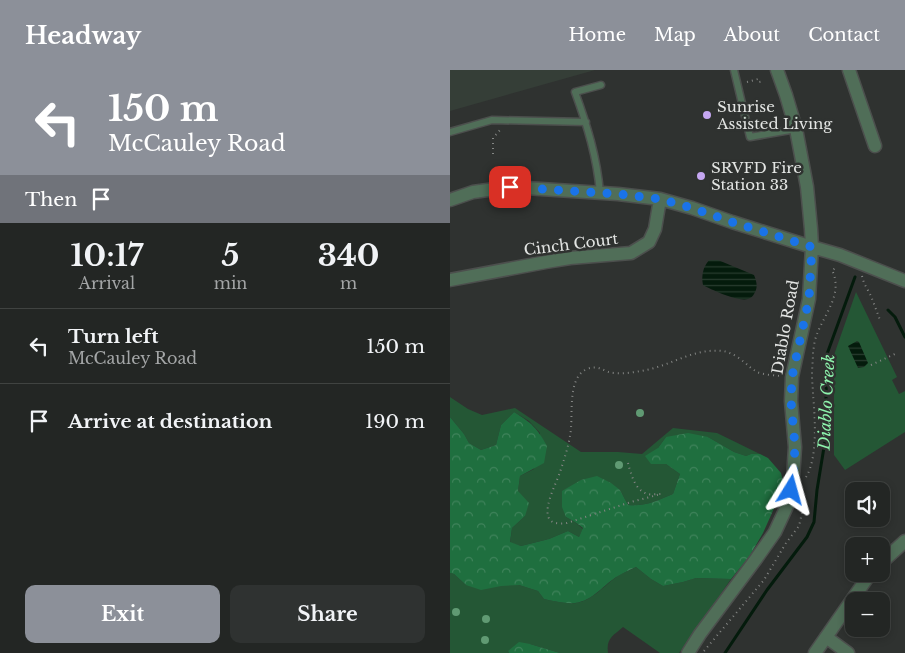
<!DOCTYPE html>
<meta charset="utf-8">
<style>
body{margin:0;font-family:"Libre Baskerville",serif;background:#2f3231;color:#f1f3f6;height:100vh;display:flex;flex-direction:column;font-size:19px;white-space:nowrap}
*{box-sizing:border-box;margin:0}
p{font-size:16px;color:#a3a5a6}
.icon{flex:none;width:28px;height:28px;fill:none;stroke:currentColor;stroke-width:2;stroke-linecap:round;stroke-linejoin:round}
.map{position:relative;flex:1;overflow:hidden}
.details{display:flex;flex-direction:column;background:#232624;width:450px}
.details>*{flex:none}
.hud{background:#8c9099;color:#fff;overflow:hidden}
.tools{position:absolute;left:395px;top:412px;display:grid;gap:10px}
.tools a{display:grid;place-items:center;width:45px;height:45px;border-radius:10px;background:#232624;box-shadow:0 2px 8px #0003,0 0 0 1px #404341;font-size:25px}
.pin{position:absolute;display:grid;place-items:center;width:42px;height:42px;color:#fff;margin:-21px;border-radius:10px;box-shadow:0 2px 8px #0006}
.me{position:absolute;width:55px;margin:-28px;rotate:8deg;stroke-linejoin:round;filter:drop-shadow(0 0 4px #0008)}
.turn{display:flex;align-items:center;gap:18px;height:105px;padding:0 25px;font-size:22px}
.turn .icon{width:65px;height:65px;stroke-width:2.5}
.turn b{display:block;font-size:35px;line-height:42px}
.then{display:flex;align-items:center;height:48px;padding:0 25px;background:#0003;gap:10px;font-size:19px}
.eta{display:flex;justify-content:space-evenly;align-items:center;height:85px;text-align:center}
.eta b{font-size:30px;font-weight:700;line-height:35px}
.action{display:flex;gap:10px;margin-top:auto;padding:10px 25px}
.action a{flex:1;height:58px;border-radius:10px;background:#8c9099;color:#fff;font-size:20px;font-weight:700;line-height:58px;text-align:center}
.action a+a{background:#2f3231;color:#f1f3f6}
ul{padding:0;list-style:none}
li{display:flex;align-items:center;gap:15px;height:75px;padding:0 25px;border-top:1px solid #404341}
li div{flex:1}
li b{display:block;font-size:19px}
li em{font-style:normal}
header{display:flex;align-items:center;gap:30px;box-sizing:border-box;height:70px;padding:0 25px;background:#8c9099;color:#fff}
header strong{font-size:24px}
nav{display:flex;gap:28px;margin-inline-start:auto;font-size:18px}
main{display:flex;flex:1;min-height:0}
.map>svg:first-child{display:block}
</style>
<header>
<strong>Headway</strong>
<nav><a>Home</a><a>Map</a><a>About</a><a>Contact</a></nav>
</header>
<main>
<section class="details">
<div class="hud">
<div class="turn"><svg class="icon" aria-label="left" viewBox="0 0 24 24"><path d="M17 20v-9H6M10 6l-5 5 5 5"/></svg><div><b>150 m</b>McCauley Road</div></div>
<div class="then">Then<svg class="icon" aria-label="arrive" viewBox="0 0 24 24"><path d="M6 21V4h12l-3 4 3 4H6"/></svg></div>
</div>
<div class="eta">
<div><b>10:17</b><p>Arrival</p></div>
<div><b>5</b><p>min</p></div>
<div><b>340</b><p>m</p></div>
</div>
<ul>
<li><svg class="icon" aria-label="left" viewBox="0 0 24 24"><path d="M17 20v-9H6M10 6l-5 5 5 5"/></svg><div><b>Turn left</b><p>McCauley Road</p></div><em>150 m</em></li>
<li><svg class="icon" aria-label="arrive" viewBox="0 0 24 24"><path d="M6 21V4h12l-3 4 3 4H6"/></svg><div><b>Arrive at destination</b></div><em>190 m</em></li>
</ul>
<div class="action"><a>Exit</a><a>Share</a></div>
</section>
<div class="map">
<svg width="455" height="583" viewBox="0 0 455 583">
<defs>
<pattern id="forest-crowns" width="20" height="18" patternUnits="userSpaceOnUse" patternTransform="scale(1.25)"><rect width="20" height="18" fill="#1f6f3f"/><path d="M2 6a3 3 0 1 1 6 0M12 15a3 3 0 1 1 6 0" fill="none" stroke="#3f835b"/></pattern>
<pattern id="water-rules" width="6" height="5" patternUnits="userSpaceOnUse" patternTransform="scale(1.25)"><rect width="6" height="5" fill="#041b0c"/><path d="M0 2.5h6" fill="none" stroke="#283c2f"/></pattern>
</defs>
<rect width="100%" height="100%" fill="#2f3230"/>
<path fill="#353e37" d="M0 0H145L0 41Z"/>
<path fill="#245735" d="M406 222 447 307 442 310 449 324 455 321V362L395 400 384 385V285Z
M0 327 18 339 32 345 65 338 131 382H168L192 384 223 358 267 363 318 388 310 384H301L296 386 284 382 258 367H216L208 378 216 394 230 404 223 424C208 430 195 437 178 435L170 420 116 447 125 452 133 459 129 467 118 461 99 469 71 476 60 473 62 458 75 446 68 421 70 406 84 399 90 363 79 351 64 342 51 355 46 375 31 380 19 373 14 364 0 347Z
M186 497 201 509 213 516 233 512 246 508 281 509 259 541 229 583H210L173 557C163 566 156 568 158 583H110L80 574 58 581 59 583H0V503L4 504 16 515H69L88 521 94 529C104 531 115 534 126 533 141 531 153 517 165 508 171 503 179 501 186 497Z"/>
<path fill="url(#forest-crowns)" d="M64 342C82 353 87 358 97 376L94 393 70 406 68 421 79 433 75 446 62 458 60 472 71 476 99 469 118 461 129 467 133 458 125 452 116 447 112 437V421L131 410 147 406 161 413 170 420 178 435C195 437 208 430 223 424L230 404 216 394H201L195 386 208 378 216 367 238 363 258 367 284 382 296 386 301 384H310L318 388 331 403 333 411 330 425 313 463 299 487 281 509 246 508 233 512 213 516 201 509 186 497C180 500 173 503 168 506 154 514 143 531 125 533 115 534 104 531 94 529L88 521 69 515 51 516 31 520 16 515 4 504 0 503V347L14 364 19 373 31 380 46 375 51 355Z
M69 572 80 574 110 583H59L58 581Z"/>
<path fill="url(#water-rules)" d="M259 190H268L304 205C307 212 308 218 304 224 303 226 301 228 298 229 288 232 262 220 253 215 251 206 253 197 259 190Z
M407 271 409 272 418 293 414 297 408 298 398 276Z"/>
<g fill="none" stroke-linecap="round" stroke-linejoin="round">
<path stroke="#041b0c" stroke-width="3" d="M438 240 445 247 455 267
M275 583 317 520 357 467 364 452 367 420 375 371 377 284 405 207"/>
<defs>
<path id="service" d="M284 0 300 67 346 59
M0 62 42 50 136 52
M150 123C147 87 137 55 125 22L151 15"/>
<path id="minor" d="M399 0 425 76
M0 130 23 122 60 117 168 124 210 129 242 138 282 152 362 177
M0 210 96 192 120 188 181 183 199 172 205 159 210 129
M431 493 455 471
M376 567 398 583
M365 583 420 504"/>
<path id="tertiary" d="M362 177 390 185 455 211
M238 583 250 564 306 489 325 462 337 436 343 408 345 377 341 331 342 307 359 229 362 177 361 159 357 117 346 59 336 25 327 0"/>
</defs>
<use href="#service" stroke="#4c4f4d" stroke-width="9"/>
<use href="#minor" stroke="#4c4f4d" stroke-width="15"/>
<use href="#tertiary" stroke="#4c4f4d" stroke-width="15"/>
<path stroke="#848684" stroke-width="2" stroke-dasharray="1 4" stroke-linecap="butt" d="M297 12 308 9 309 12 314 11
M43 84V68L50 60
M412 206 414 213 421 226 430 250
M421 295 447 283
M178 393C181 404 185 421 198 424 201 425 207 424 211 424L181 432 117 453C109 454 100 454 98 446 95 434 106 414 110 402 114 390 118 378 120 366 124 347 116 308 137 299 150 294 154 303 165 303 175 304 186 302 196 300 222 295 244 278 272 281 283 282 293 291 301 298 303 299 305 301 307 302 314 305 323 305 330 306
M356 407C368 388 365 347 363 324 363 318 362 312 362 305 362 298 363 290 363 282 364 278 364 272 366 267 373 245 394 225 382 200L388 197
M254 581 314 510 336 473 349 456 352 443V426"/>
<use href="#service" stroke="#506e58" stroke-width="6"/>
<use href="#minor" stroke="#506e58" stroke-width="12"/>
<use href="#tertiary" stroke="#506e58" stroke-width="12"/>
</g>
<g fill="#609a73">
<circle cx="190" cy="343" r="4"/>
<circle cx="169" cy="395" r="4"/>
<circle cx="6" cy="542" r="4"/>
<circle cx="36" cy="549" r="4"/>
<circle cx="35" cy="570" r="4"/>
</g>
<g fill="none" stroke-linecap="round" stroke-linejoin="round">
<path stroke="#1a73e8" stroke-width="9" stroke-dasharray="0 16.2" d="M60 117 168 124 210 129 242 138 282 152 362 177 359 229 342 307 341 331 345 376 344 394 341 420"/>
</g>
<g fill="#c5a7f1" stroke="#2f3230" stroke-width="2">
<circle cx="257" cy="45" r="5"/>
<circle cx="251" cy="106" r="5"/>
</g>
<g text-anchor="middle" dominant-baseline="central" stroke-width="5" stroke-linejoin="round" paint-order="stroke">
<g font-size="15" fill="#e3e5e3" stroke="#2f3230" text-anchor="start">
<text x="267" y="36">Sunrise<tspan x="267" dy="17">Assisted Living</tspan></text>
<text x="261" y="97">SRVFD Fire<tspan x="261" dy="17">Station 33</tspan></text>
</g>
<g font-size="15" fill="#e3e5e3" stroke="#2f3230">
<text transform="translate(121 174) rotate(-7)">Cinch Court</text>
<text transform="translate(335 257) rotate(-80)">Diablo Road</text>
</g>
<g font-size="16" font-style="italic" fill="#8ef4ad" stroke="#2f3230">
<text transform="translate(376 332) rotate(-87)">Diablo Creek</text>
</g>
</g>
</svg>
<div class="tools">
<a><svg class="icon" aria-label="sound" viewBox="0 0 24 24"><path d="M4 9h4l5-4v14l-5-4H4zM17 9q2 3 0 6"/></svg></a>
<a>+</a>
<a>−</a>
</div>
<div class="pin" style="left:60px;top:117px;background:#d93025"><svg class="icon" aria-label="arrive" viewBox="0 0 24 24"><path d="M6 21V4h12l-3 4 3 4H6"/></svg></div>
<svg class="me" style="left:341px;top:420px" viewBox="-20 -20 40 40"><path d="M0-17L14 15 0 8-14 15z" fill="#1a73e8" stroke="#fff" stroke-width="4"/></svg>
</div>
</main>
